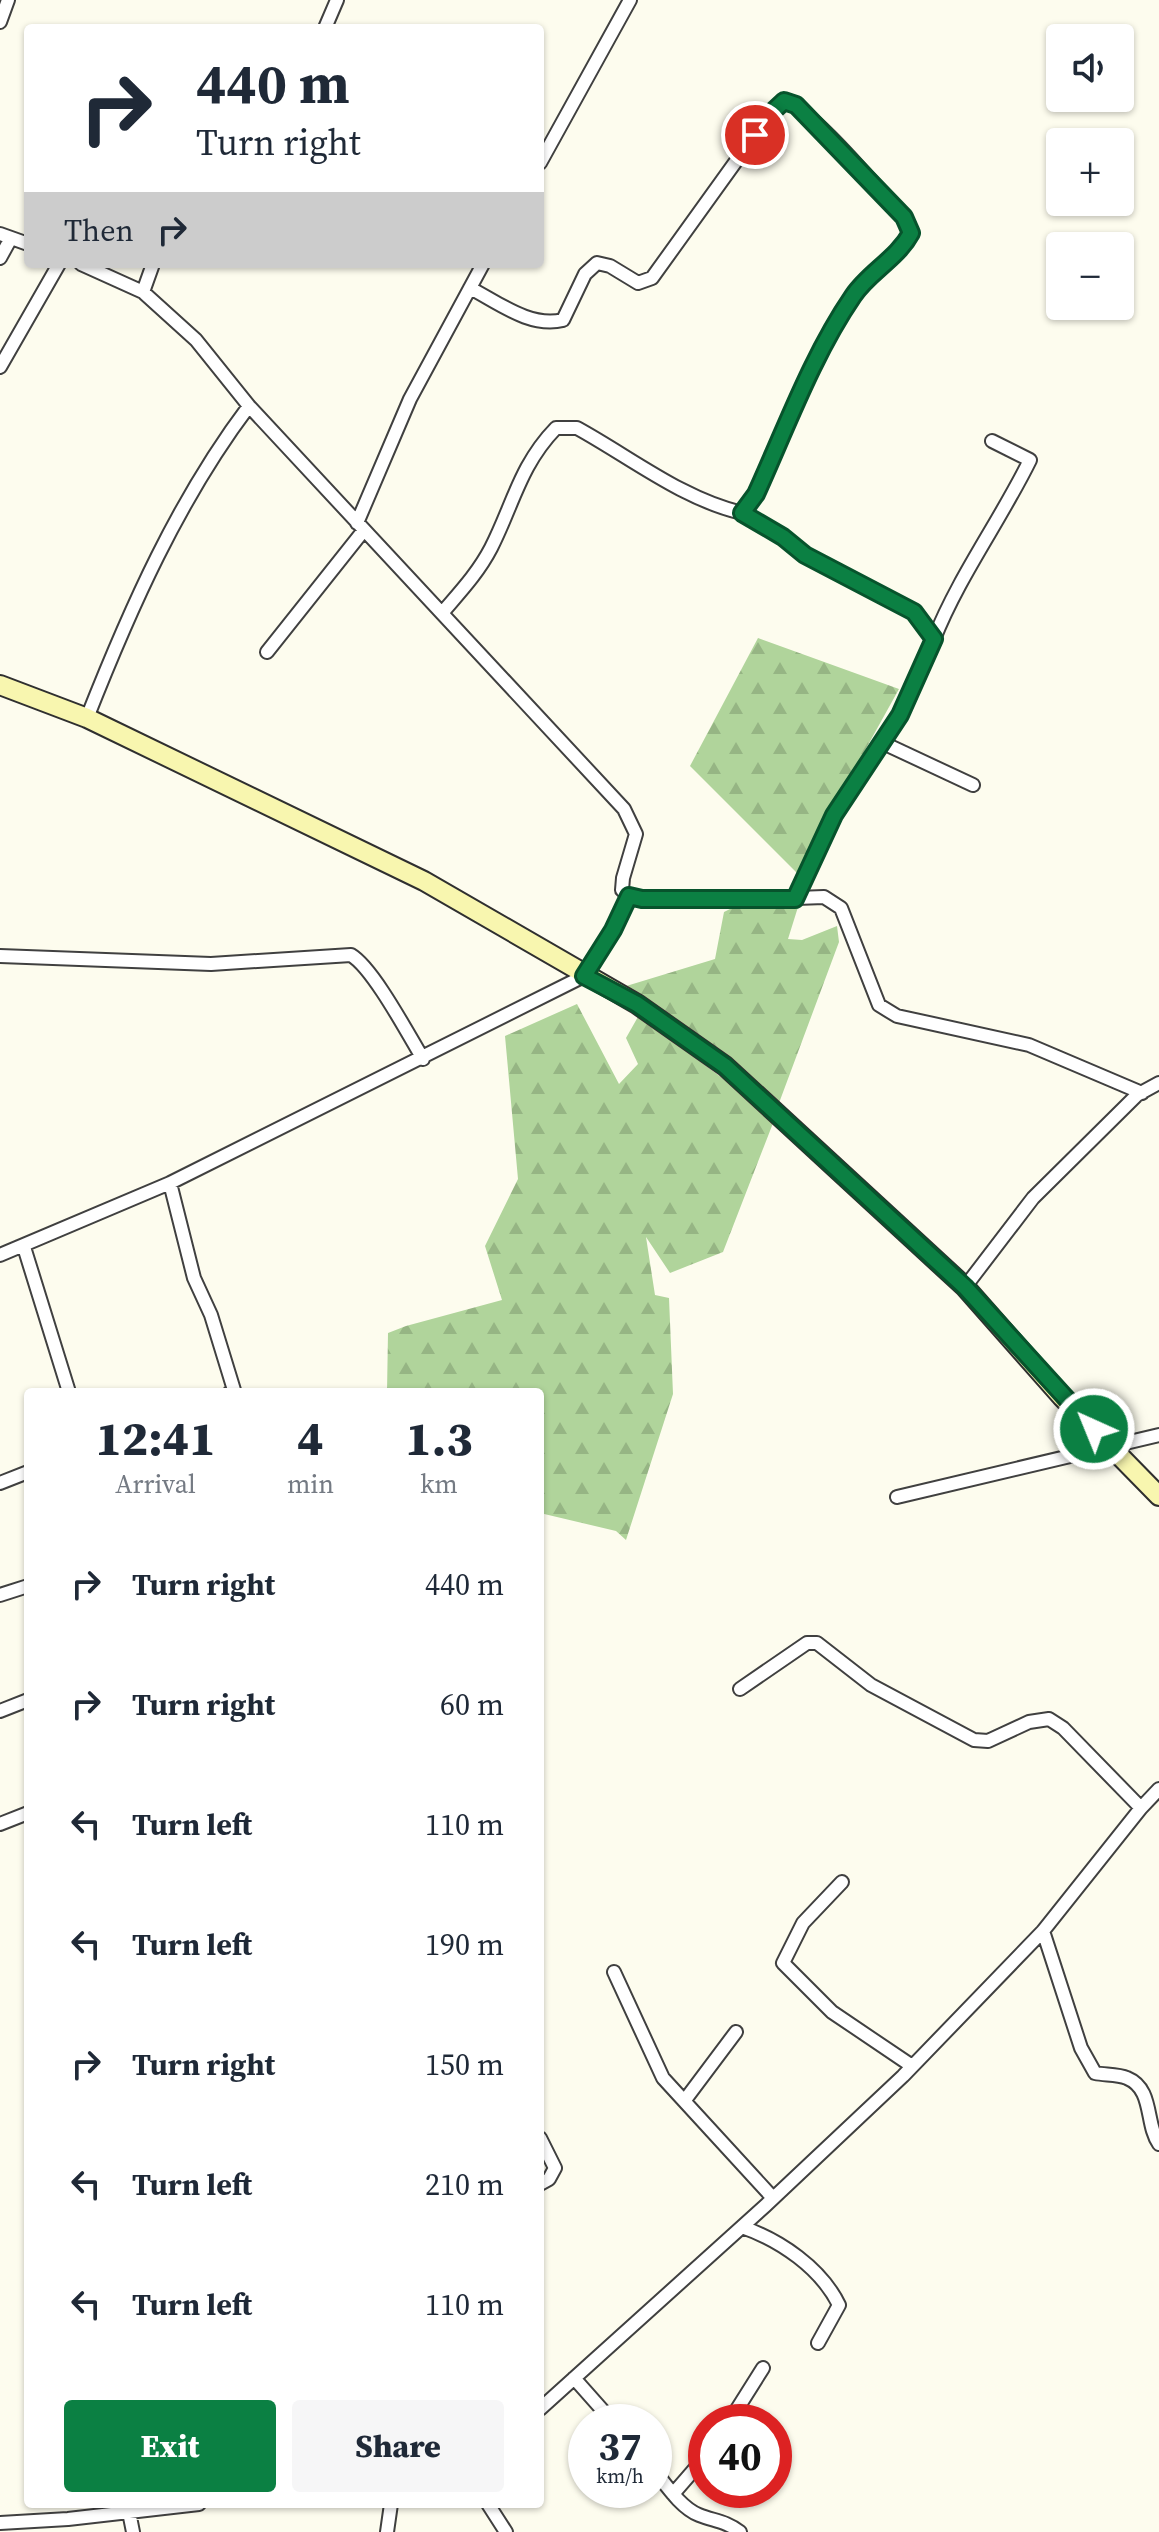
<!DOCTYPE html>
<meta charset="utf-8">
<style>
body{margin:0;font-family:"Source Serif 4",serif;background:#f6f6f7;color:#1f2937;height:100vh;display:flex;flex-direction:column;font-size:30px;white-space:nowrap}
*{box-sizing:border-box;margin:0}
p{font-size:26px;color:#747a83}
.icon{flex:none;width:44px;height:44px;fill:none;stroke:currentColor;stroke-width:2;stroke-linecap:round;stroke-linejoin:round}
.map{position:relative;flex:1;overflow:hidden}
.panel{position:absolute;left:24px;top:1388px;width:520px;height:1120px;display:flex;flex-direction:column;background:#fff;border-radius:8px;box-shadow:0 2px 6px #0004}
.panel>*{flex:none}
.banner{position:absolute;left:24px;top:24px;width:520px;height:244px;border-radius:8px;box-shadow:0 2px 6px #0004;background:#fff;color:#1f2937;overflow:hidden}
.buttons{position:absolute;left:1046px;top:24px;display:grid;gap:16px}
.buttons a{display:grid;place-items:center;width:88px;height:88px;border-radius:8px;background:#fff;box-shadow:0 2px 6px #0004;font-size:40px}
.speed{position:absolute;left:568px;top:2404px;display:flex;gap:16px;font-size:40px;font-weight:700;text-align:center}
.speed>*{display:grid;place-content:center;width:104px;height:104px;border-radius:50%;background:#fff;box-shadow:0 2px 6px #0004;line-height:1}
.speed small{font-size:20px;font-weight:400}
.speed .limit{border:12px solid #d22;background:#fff;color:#111}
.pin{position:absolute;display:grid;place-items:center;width:68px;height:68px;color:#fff;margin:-34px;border:4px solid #fff;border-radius:50%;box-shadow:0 2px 8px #0007}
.me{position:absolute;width:88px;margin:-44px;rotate:316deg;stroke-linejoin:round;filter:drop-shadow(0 0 6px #0008)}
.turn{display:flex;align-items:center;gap:28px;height:168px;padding:0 40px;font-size:36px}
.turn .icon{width:104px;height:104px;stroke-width:2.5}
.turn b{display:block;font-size:56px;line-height:68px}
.then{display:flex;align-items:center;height:76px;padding:0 40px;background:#0003;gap:16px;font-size:30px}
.eta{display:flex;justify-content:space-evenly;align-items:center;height:136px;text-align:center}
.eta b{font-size:48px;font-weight:800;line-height:56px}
.action{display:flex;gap:16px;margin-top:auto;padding:16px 40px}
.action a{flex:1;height:92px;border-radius:8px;background:#0b8043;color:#fff;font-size:32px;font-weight:800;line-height:92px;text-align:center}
.action a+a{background:#f6f6f7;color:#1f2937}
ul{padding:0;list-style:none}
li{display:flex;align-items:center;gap:24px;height:120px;padding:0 40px}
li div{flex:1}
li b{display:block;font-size:30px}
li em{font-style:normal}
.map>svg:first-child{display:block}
</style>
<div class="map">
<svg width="1159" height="2532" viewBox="0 0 1159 2532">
<defs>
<pattern id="forest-firs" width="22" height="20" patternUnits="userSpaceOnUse" patternTransform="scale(2)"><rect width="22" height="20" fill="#b0d49b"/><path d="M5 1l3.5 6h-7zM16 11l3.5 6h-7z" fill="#96b584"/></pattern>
</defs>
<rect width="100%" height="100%" fill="#fdfcee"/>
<path fill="url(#forest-firs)" d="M758 638 899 689 797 873 690 766Z
M736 906 798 907 788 939 802 940 837 926 839 942 779 1103 623 987 715 959 724 912Z
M577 1004 619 1084 638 1064 626 1038 639 1015 775 1118 723 1252 670 1273 646 1237 655 1295 669 1298 673 1394 626 1540 616 1531 540 1513V1392H387L388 1333 406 1326 502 1300 485 1246 518 1179 505 1036Z"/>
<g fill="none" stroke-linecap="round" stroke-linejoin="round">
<defs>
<path id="street" d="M0 22 8 0
M325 28 337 0
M540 163 630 0
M0 234 28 244
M0 258 11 238
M81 264 143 292
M153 264 143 292 196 340 249 406 624 809 636 834 623 878 622 890 629 896 642 899 742 900 824 897 841 908 879 1005 897 1016 1029 1045 1142 1093
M0 367 59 264
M742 513 783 537 805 555 914 612 934 639C959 576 1000 521 1030 460L992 441
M357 523 410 399 483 264
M442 613C460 592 478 573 491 548 513 505 520 465 556 428H577C630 457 682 499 742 513L756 494C786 428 812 356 853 296 869 272 897 259 911 233L904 217C878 190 816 112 784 101L770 114 652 278 638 283 610 266 597 263 585 274 563 320C530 328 499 303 470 288
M267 652 364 530
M87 718C130 609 178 500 249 406
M881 742 973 785
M795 899 834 815 900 715 934 639
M0 956 211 964 351 955C373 968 408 1034 423 1059
M170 1183 194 1278 211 1315 234 1390 230 1392
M24 1247 69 1392
M0 1255 170 1183 584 976 613 930 629 896
M965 1287 1033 1198 1137 1095 1159 1083
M0 1483 28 1472
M897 1497 1159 1435
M0 1595 28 1586
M740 1689 807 1643H817L871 1685 974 1740 988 1741 1029 1722 1049 1719 1063 1728 1141 1808
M0 1711 28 1700
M0 1824 28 1813
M842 1882 803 1923 783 1963 832 2012 912 2066
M1043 1931 1081 2048 1095 2073C1105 2075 1118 2074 1127 2078 1154 2089 1145 2124 1159 2144
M614 1972 663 2078 773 2198
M685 2100 736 2032
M540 2138 555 2168 549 2179 540 2184
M742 2227C780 2240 821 2268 839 2305L818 2343
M574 2378 613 2422
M540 2409 765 2206 903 2076 1043 1931 1141 1808 1159 1789
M729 2422 763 2368
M654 2470C666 2485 681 2508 699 2515 714 2521 726 2521 740 2532
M673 2494 706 2456
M488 2504 506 2532
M129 2512 133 2532
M0 2523 68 2519 199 2504
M387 2532 391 2504"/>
<path id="secondary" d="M0 685 87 718 424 881 637 1004 725 1066 965 1287 1062 1397 1159 1496"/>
</defs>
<use href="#street" stroke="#404040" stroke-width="16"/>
<use href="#secondary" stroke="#2f2f2f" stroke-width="22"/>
<use href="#street" stroke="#fff" stroke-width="12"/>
<use href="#secondary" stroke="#f8f6af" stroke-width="18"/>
</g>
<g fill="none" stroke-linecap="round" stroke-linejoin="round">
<defs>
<path id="route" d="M755 135 770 114 784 101 796 105 904 217 911 233C897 259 869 272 853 296 812 356 786 428 756 494L742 513 783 537 805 555 914 612 934 639 900 715 834 815 795 899H642L629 896 613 930 584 976 637 1004 725 1066 965 1287 1094 1429"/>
</defs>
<use href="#route" stroke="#07532c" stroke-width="20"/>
<use href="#route" stroke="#0b8043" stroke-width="14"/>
</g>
</svg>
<div class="buttons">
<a><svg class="icon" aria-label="sound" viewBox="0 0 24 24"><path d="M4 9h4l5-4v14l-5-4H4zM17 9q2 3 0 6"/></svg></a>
<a>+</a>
<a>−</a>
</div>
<div class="speed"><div>37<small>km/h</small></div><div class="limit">40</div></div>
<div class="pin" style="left:755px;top:135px;background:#d93025"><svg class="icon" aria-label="arrive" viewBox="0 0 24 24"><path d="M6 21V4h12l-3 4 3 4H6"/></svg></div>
<svg class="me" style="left:1094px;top:1429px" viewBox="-20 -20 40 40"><circle r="17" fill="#0b8043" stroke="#fff" stroke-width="3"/><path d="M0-11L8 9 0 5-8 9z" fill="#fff"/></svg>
<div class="banner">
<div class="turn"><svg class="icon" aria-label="right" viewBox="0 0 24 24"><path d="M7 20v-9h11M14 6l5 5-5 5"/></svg><div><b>440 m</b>Turn right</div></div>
<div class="then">Then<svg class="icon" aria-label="right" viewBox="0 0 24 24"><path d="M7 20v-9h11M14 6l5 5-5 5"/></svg></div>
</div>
<section class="panel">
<div class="eta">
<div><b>12:41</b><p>Arrival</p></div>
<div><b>4</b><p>min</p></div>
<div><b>1.3</b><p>km</p></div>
</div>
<ul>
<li><svg class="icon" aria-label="right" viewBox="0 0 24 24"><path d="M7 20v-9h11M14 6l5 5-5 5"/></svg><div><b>Turn right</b></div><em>440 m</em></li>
<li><svg class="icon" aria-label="right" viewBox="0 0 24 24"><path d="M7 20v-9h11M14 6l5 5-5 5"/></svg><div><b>Turn right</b></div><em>60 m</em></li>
<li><svg class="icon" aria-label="left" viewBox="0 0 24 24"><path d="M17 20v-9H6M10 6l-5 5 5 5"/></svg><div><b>Turn left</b></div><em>110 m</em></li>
<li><svg class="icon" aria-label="left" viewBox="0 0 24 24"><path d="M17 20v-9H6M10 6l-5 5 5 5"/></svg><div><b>Turn left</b></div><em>190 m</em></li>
<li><svg class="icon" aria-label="right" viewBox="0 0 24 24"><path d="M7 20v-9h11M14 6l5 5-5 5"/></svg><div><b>Turn right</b></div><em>150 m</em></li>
<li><svg class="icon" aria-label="left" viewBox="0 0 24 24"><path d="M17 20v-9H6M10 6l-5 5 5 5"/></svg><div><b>Turn left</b></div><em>210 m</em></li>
<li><svg class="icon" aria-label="left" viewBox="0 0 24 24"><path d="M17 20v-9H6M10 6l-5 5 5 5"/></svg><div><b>Turn left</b></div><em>110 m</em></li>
</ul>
<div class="action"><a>Exit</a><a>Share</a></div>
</section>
</div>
